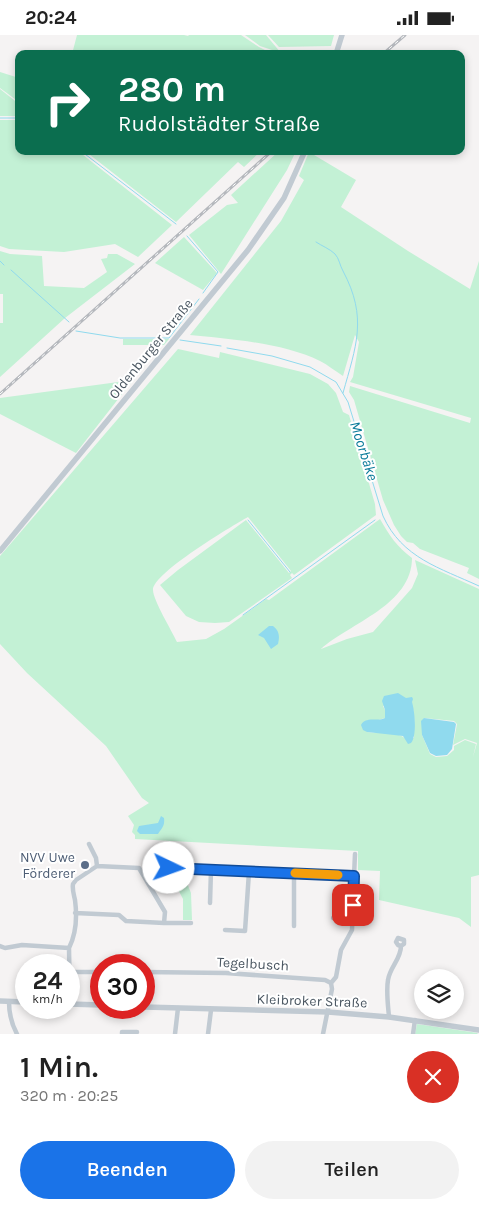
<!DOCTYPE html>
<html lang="de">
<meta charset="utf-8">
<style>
body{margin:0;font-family:Karla,sans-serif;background:#f2f2f2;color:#222;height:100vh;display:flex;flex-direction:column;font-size:19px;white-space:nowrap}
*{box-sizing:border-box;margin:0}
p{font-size:16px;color:#767676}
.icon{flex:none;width:28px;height:28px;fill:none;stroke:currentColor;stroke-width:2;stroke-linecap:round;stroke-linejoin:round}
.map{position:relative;height:999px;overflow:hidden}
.drawer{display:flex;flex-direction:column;background:#fff;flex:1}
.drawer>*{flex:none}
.banner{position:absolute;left:15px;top:15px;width:450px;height:105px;border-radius:10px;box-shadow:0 2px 8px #0003;background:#0b6e4f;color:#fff;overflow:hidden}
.buttons{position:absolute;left:414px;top:934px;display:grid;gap:10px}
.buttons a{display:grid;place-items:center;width:50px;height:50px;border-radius:50%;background:#fff;box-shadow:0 2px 8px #0003;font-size:25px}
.speed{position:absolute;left:15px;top:919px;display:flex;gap:10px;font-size:25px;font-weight:700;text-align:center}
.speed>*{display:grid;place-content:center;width:65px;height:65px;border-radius:50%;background:#fff;box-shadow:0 2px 8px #0003;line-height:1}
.speed small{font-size:12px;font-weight:400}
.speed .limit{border:8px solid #d22;background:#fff;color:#111}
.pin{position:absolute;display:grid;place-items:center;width:42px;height:42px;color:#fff;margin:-21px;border-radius:10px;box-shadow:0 2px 8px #0006}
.me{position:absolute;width:55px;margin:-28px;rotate:93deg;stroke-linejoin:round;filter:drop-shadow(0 0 4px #0008)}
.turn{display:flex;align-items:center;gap:18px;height:105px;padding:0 20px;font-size:22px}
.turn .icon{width:65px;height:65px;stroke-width:2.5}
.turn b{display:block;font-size:35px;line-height:42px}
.round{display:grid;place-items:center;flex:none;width:52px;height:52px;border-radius:26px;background:#f2f2f2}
.summary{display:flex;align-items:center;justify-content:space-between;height:85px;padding:0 20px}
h1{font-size:30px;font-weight:600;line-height:38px}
.action{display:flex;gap:10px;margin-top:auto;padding:10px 20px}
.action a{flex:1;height:58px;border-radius:30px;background:#1a73e8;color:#fff;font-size:20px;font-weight:600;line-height:58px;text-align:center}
.action a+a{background:#f2f2f2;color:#222}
.status{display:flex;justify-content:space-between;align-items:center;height:35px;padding:0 25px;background:#fff;direction:ltr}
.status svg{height:14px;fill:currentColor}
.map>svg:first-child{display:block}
</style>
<div class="status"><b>20:24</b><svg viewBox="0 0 49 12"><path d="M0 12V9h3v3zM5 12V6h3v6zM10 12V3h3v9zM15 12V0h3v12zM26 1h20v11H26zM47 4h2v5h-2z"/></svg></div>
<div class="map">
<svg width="479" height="999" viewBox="0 0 479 999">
<rect width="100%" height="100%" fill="#f5f3f3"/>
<path fill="#c3f1d5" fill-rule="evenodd" d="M77 0H184L188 1 189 0H241L259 12 273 19H72Z
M245 0H266L281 18 260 11Z
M268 0H334L331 11 279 12Z
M0 37 19 43V67L0 53Z
M0 54 19 69V81H0Z
M0 85H19V116H78L172 190 138 222 115 209 64 217 9 214 0 211Z
M85 116H261L244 132 238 127 176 187Z
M279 116H296L287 135 221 239 189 200 227 170 238 168 231 160Z
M309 117 356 145 341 172 408 216 470 254 479 226V544L467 538 469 533 420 514 413 508 407 507 401 501 394 490 383 465 354 365 349 357 350 351 470 388 471 383 350 347 353 342 359 307 355 300 343 341C335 336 328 330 320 326 283 308 231 304 190 300L281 186 304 145 299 141Z
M184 202 217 238 203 255 155 228Z
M0 216 10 219 42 221 44 251 84 253 107 237 101 224 107 223 108 219H117L135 229 65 283 0 342V288H3V259H0Z
M123 304H169L164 310H123Z
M178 314 219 323 220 317 310 339 328 349 336 358 343 377 349 380 375 469 376 480 294 540 292 538 290 540 292 543 229 587 215 588 199 587 186 581 160 550 178 535 246 485 289 538 291 536 248 482C232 491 153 538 153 555 153 565 172 596 177 607L206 604 224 594 266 564 269 565 380 484C389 500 397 512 412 523 412 570 350 588 321 614L347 604 373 597 412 553 418 539 415 525 479 554V840L471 842V892L459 883 379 865 380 836 358 835V816L135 804V800L132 797 134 790 128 781 149 768 142 763 106 711 27 638 0 609V521ZM406 663C418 673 413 689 414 703L406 704C398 696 378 699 367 697V685L375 686 385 683V675L383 671ZM424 683 454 686 457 689 453 710 465 704 477 708 473 722 476 709 465 705 454 711V715L447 721 436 722 430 719 422 700Z
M133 345 76 418 0 379V363Z
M170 834 187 835V848L191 858 192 885H183V864L168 835Z
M417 989 478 998 477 999H415Z"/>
<path fill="#90daee" d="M269 591H273C279 596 280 600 278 609L271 614 264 603 258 600Z
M398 658 406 663 412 662 413 664 412 667C415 677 417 701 411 708L408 709 403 701 367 697 363 695 361 690C366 681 377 687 385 683V675L382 666 384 661Z
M424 683 454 687 456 689 452 714 447 720 436 721 430 718 422 700 421 686Z
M161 781 164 783C165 791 162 793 158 799H140L137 796 139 791 158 788Z"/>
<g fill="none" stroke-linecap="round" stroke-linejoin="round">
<path stroke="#90daee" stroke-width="1" d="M0 83H19
M81 116 176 189
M187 201 218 237 203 258
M316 207C322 211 330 214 335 219 339 223 340 231 343 236 368 283 356 311 343 358
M0 226 4 230
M11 235 69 287
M76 296 120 303H169L199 264
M180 305 221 311
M227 313 272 321 310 332 336 347 348 367 383 481C402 523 440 533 479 551
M248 485 290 537
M243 580 375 485"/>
<path stroke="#c1cad2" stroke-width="4.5" d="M89 809 96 823 97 831
M159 814 169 833 354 841 352 895 341 915 336 942 331 948
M354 841 355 819
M210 868 211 835
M333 883 353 884
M164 888H191
M294 891V838
M225 895 245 896 249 837
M0 911 5 913 22 910 69 913
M69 913C76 899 77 880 75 865 74 860 72 855 73 849L76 845 97 831 139 833 165 877 164 888 126 886 119 880 75 878
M69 913 70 969
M70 937H101
M144 937 226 938 325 945 331 948 332 954 323 999
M9 967C9 979 11 988 17 999
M389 982C388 970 386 956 388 945 390 932 401 924 401 911L398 910 396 907 398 903 404 905V909L401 911
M122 999V997H137
M175 999 178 973
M208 999 211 975
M413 999 415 985"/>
<path stroke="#c1cad2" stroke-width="5.5" d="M336 19 342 0
M0 516 248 215 284 163 305 116
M0 966 26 967
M69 969 101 970
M144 972 328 977 389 982 479 995"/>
<defs>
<path id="rail" d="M383 19 405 0
M0 359 272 116"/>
</defs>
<use href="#rail" stroke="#b5b8bd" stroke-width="3"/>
<use href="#rail" stroke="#fff" stroke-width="1" stroke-dasharray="4" stroke-linecap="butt"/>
</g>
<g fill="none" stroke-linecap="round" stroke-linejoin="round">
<defs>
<path id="route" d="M169 833 354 841 353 870"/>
</defs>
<use href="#route" stroke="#114b97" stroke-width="12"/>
<use href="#route" stroke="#1a73e8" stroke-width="9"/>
<path stroke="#f59e0b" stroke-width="9" d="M295 838 338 840"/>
</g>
<circle fill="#5c6f8a" stroke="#fff" stroke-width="2" cx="85" cy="830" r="5"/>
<g text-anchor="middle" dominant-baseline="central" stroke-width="4" stroke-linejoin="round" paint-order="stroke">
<g font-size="14" fill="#4a5661" stroke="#fff">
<text transform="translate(151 314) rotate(-51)">Oldenburger Straße</text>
<text transform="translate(253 929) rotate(3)">Tegelbusch</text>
<text transform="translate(312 966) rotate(2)">Kleibroker Straße</text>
</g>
<g font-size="14" fill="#4e5e75" stroke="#fff" text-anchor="end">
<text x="75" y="822">NVV Uwe<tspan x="75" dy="16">Förderer</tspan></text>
</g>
<g font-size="15" font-style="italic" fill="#0c7c9b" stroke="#fff">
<text transform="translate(364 416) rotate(72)">Moorbäke</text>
</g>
</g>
</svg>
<div class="buttons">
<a><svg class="icon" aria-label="layers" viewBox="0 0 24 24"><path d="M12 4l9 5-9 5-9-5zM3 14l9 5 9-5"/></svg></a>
</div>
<div class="speed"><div>24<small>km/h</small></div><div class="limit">30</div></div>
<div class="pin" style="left:353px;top:870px;background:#d93025"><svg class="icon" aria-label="arrive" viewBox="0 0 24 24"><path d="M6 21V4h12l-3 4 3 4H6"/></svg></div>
<svg class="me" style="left:169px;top:833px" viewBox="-20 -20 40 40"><circle r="19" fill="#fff"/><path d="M0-13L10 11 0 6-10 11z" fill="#1a73e8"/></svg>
<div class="banner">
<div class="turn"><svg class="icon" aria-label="right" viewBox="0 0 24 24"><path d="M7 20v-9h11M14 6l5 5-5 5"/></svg><div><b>280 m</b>Rudolstädter Straße</div></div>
</div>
</div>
<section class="drawer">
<div class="summary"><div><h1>1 Min.</h1><p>320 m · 20:25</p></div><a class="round" style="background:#d93025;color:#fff"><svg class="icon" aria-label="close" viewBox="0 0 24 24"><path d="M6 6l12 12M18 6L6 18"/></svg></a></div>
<div class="action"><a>Beenden</a><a>Teilen</a></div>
</section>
